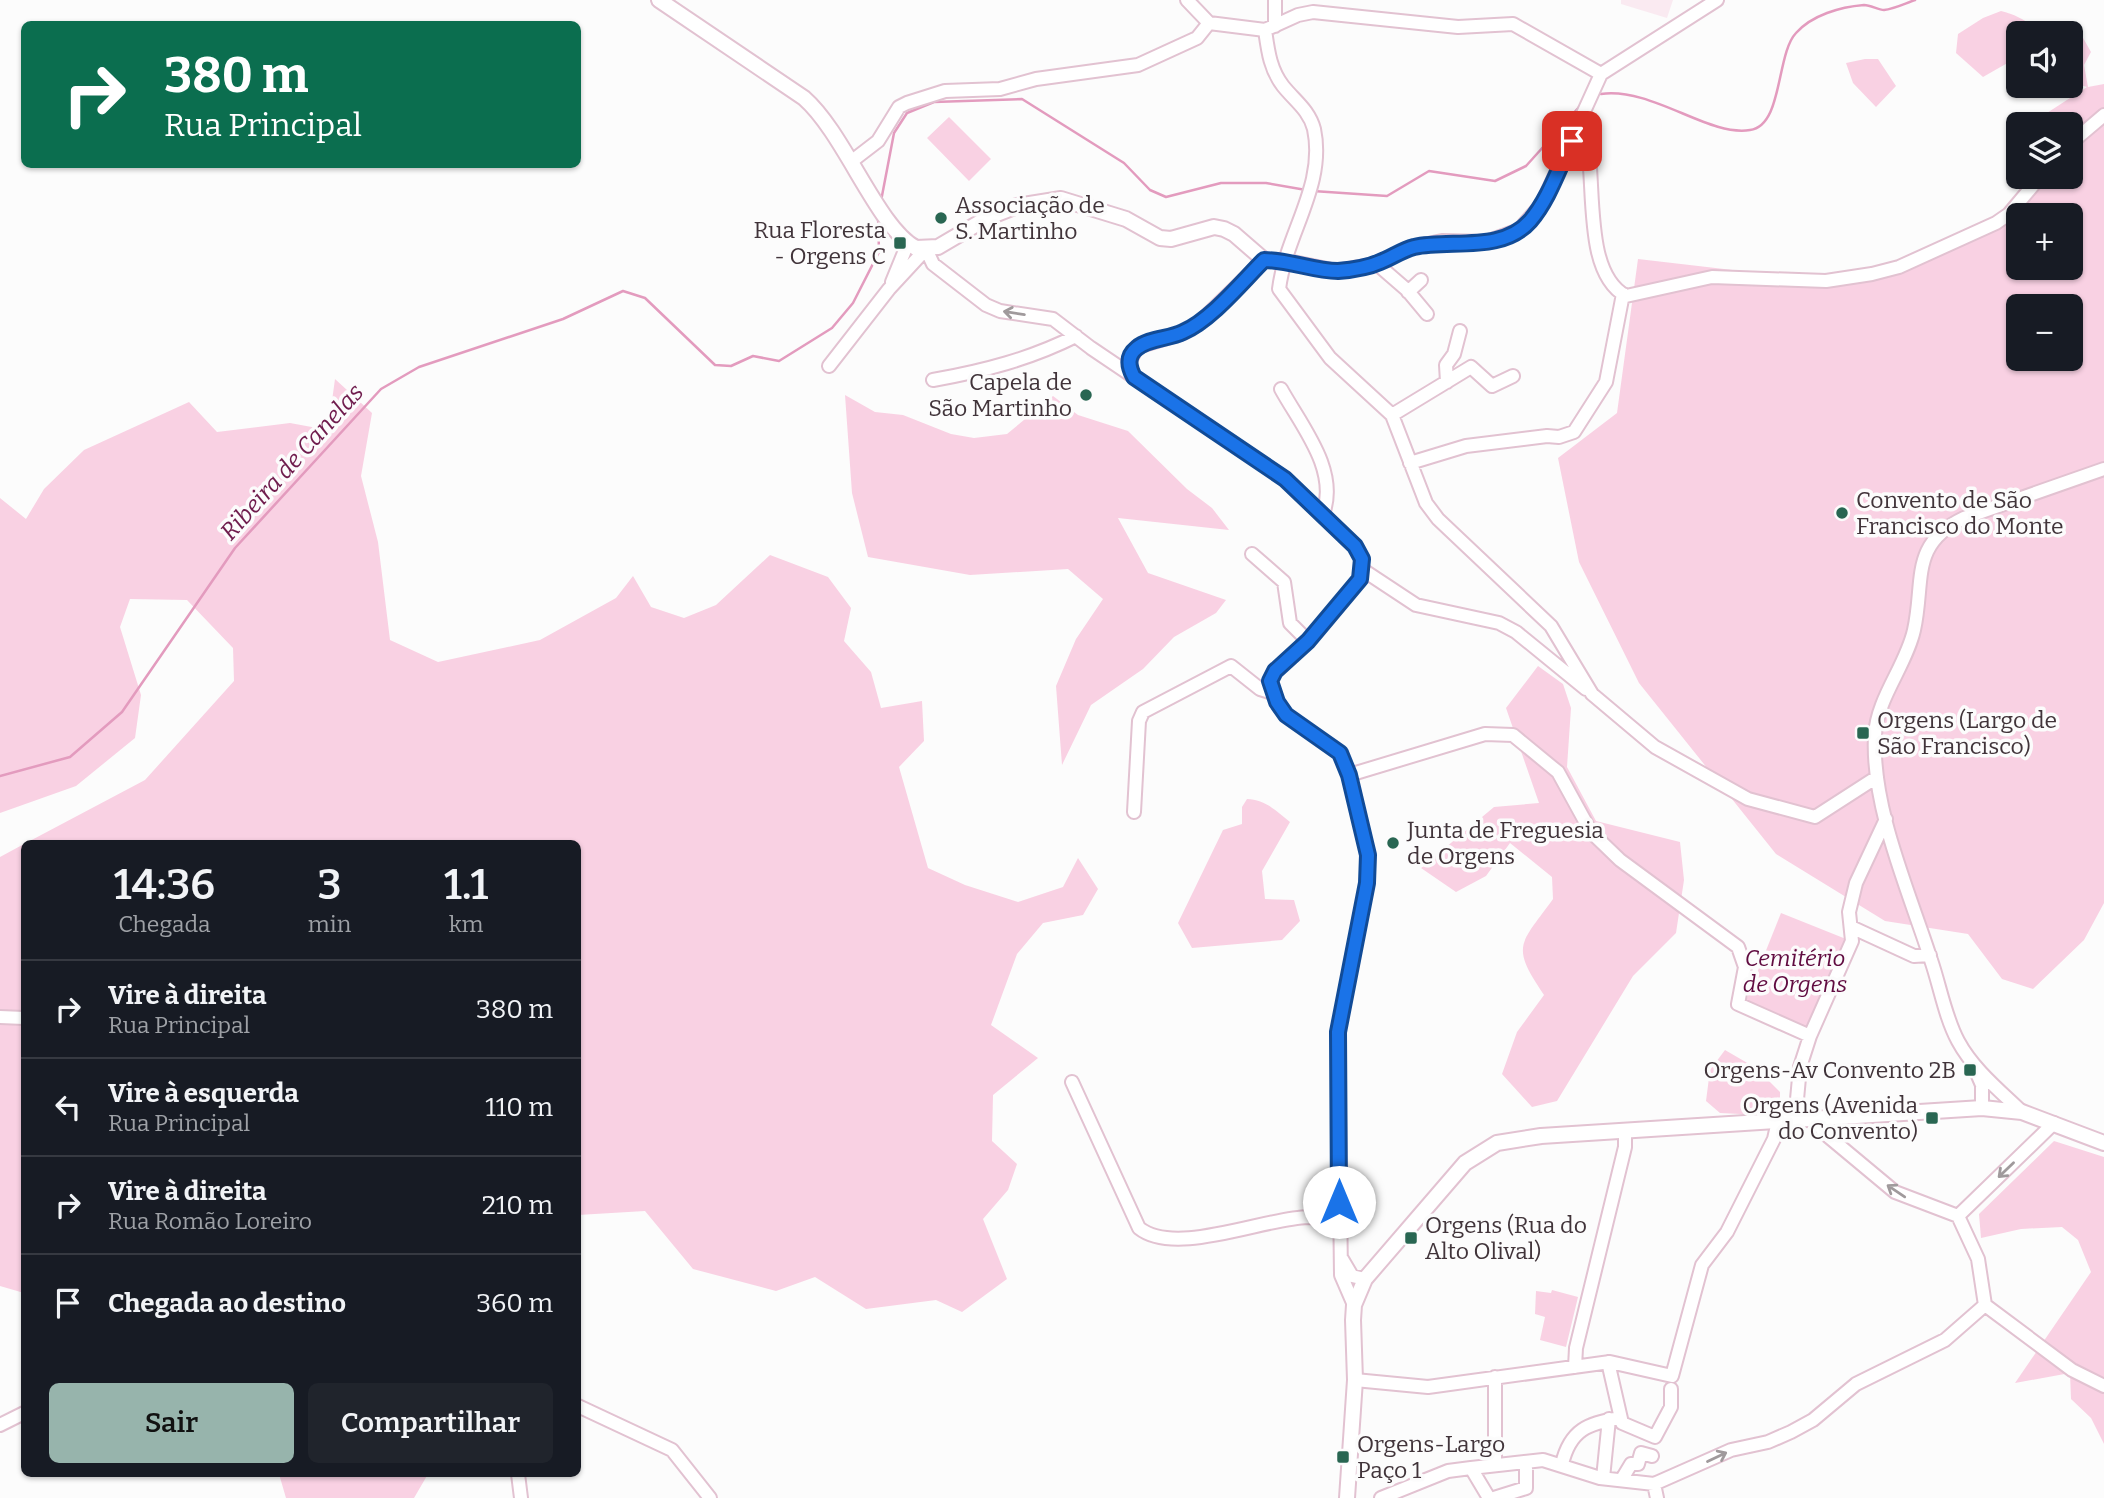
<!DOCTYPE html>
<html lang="pt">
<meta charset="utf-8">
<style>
body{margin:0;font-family:Bitter,serif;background:#20242c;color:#f1f3f6;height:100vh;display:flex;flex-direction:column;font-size:26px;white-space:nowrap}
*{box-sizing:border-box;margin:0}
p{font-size:23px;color:#9ea1a6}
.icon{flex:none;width:38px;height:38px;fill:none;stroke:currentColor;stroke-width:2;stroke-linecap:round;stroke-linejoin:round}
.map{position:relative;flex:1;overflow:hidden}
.side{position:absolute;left:21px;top:840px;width:560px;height:637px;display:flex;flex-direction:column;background:#171b24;border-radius:10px;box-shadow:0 2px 5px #0004}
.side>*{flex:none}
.banner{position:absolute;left:21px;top:21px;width:560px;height:147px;border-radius:10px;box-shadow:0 2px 5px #0004;background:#0b6e4f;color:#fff;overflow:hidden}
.tools{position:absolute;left:2006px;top:21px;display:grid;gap:14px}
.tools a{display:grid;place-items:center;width:77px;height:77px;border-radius:10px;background:#171b24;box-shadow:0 2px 5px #0004;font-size:35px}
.pin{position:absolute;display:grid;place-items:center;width:60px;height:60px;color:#fff;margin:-30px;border-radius:14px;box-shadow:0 4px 10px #0006}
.me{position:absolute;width:77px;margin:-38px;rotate:0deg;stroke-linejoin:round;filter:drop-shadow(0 0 5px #0008)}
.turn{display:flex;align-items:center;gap:24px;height:147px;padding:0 28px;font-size:32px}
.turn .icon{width:91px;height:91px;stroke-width:2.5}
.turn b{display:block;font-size:49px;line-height:60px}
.eta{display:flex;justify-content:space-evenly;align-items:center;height:119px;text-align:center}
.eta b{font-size:42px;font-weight:600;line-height:49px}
.cta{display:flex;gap:14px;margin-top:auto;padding:14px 28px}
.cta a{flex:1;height:80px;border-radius:10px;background:#97b4ac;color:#111;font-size:28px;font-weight:600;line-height:80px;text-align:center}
.cta a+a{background:#20242c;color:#f1f3f6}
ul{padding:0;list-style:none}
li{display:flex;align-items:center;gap:21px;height:98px;padding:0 28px;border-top:2px solid #363941}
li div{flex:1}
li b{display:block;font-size:26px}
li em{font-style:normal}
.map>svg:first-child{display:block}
</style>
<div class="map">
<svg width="2104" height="1498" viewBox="0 0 2104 1498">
<rect width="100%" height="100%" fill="#fcfcfc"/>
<path fill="#faeaf1" d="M1621 0H1673L1667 18 1621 4Z"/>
<path fill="#f9d1e3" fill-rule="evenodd" d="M2001 11C2020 15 2032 27 2050 33H2018V57L1983 77 1956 53 1958 34 1983 18Z
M2078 29 2091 52 2084 65 2088 87 2104 84V108L2070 133V124L2033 122 2087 87 2070 82V33H2059Z
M1865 59H1878L1896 86 1876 107 1853 83 1846 63Z
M2104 115V903L2084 940 2033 989 2002 979 1968 934 1885 921 1776 854 1639 683 1579 562 1558 458 1617 413 1638 259 1826 281 1945 246 2009 214 2045 177H2070V151ZM2018 215H2070V268H2018ZM2018 306H2070V359H2018Z
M949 117 991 159 969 181 927 138Z
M335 379 372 413 361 476 378 542 390 640 438 662 540 640 616 598 633 576 651 607 684 618 716 605 770 555 828 577 851 608 844 641 871 672 881 708 922 701 924 741 899 767 928 868 965 885 1018 902 1063 887 1078 858 1098 889 1083 915 1043 923 1017 954 991 1025 1038 1058 993 1095 992 1141 1017 1164 1008 1190 983 1219 1007 1279 962 1312 936 1300 866 1309 815 1277 776 1291 693 1269 645 1211 578 1215V844L26 843 145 780 234 681 233 648 187 600 130 599 120 627 141 695 135 738 76 786 0 813V498L26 519 44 489 84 450 189 402 217 432 290 423 328 430Z
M845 395 875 412 903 415 951 434 974 438 1007 434 1053 396 1078 415 1128 431 1187 489 1212 508 1229 530 1118 518 1148 573 1226 600 1216 613 1174 637 1143 669 1091 705 1062 765 1056 686 1076 639 1103 599 1068 569 970 575 868 557 852 493Z
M1538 666 1563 684 1571 708 1567 767 1596 821 1680 842 1684 880 1676 933 1633 976 1557 1101 1532 1107 1502 1074 1517 1032 1544 995C1510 945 1520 945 1553 899L1552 877 1510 843 1486 876 1456 892 1421 868 1494 807 1539 803 1506 708Z
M1247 799C1264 799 1277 811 1290 822L1262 871 1265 899 1294 900 1300 921 1282 940 1192 948 1178 923 1223 830 1242 824V807Z
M24 844V1293L0 1286V857Z
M1781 913 1846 939 1810 1030 1745 1003Z
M1725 1050 1756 1068 1780 1092V1116L1720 1113 1706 1101 1710 1070Z
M2054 1141 2104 1157V1444L2091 1418 2071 1399 2070 1373 2015 1383 2091 1272 2078 1240 2062 1227 2021 1229 1981 1238 1979 1214Z
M1552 1290 1578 1297 1566 1347 1540 1340 1545 1317 1535 1314 1536 1291 1551 1293Z
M279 1474H428L414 1498H286Z"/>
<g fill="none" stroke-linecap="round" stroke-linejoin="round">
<path stroke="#e39bbe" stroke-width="2.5" d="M1601 94C1653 87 1708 137 1750 130 1783 126 1776 54 1796 33 1812 15 1840 7 1864 5 1871 5 1878 10 1884 10 1894 9 1906 3 1915 0
M1313 191 1387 196 1429 171 1495 181 1526 166 1580 106
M881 201 894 133 907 113 934 102 1022 99 1124 163 1150 190 1166 197 1221 183H1266L1306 190
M0 776 70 757 122 712 235 548 381 389 419 367 563 319 623 291 645 298 715 365 731 366 753 356 779 361 832 328 853 303 879 252 878 215"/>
<defs>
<path id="minor" d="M1187 0 1209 23
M1275 0V26
M1209 23 1265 30 1298 15 1313 12 1458 27 1513 24 1601 74
M1265 30C1268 51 1270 69 1283 86 1295 101 1309 110 1314 129 1326 186 1286 233 1279 289L1330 358 1392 415 1426 503 1438 519 1551 626 1592 694 1655 747 1748 799 1815 817 1877 777
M1582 120C1600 165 1578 270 1626 296L1712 277 1826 281 1872 274 1899 267 1996 223 2009 214 2040 177
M2070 144 2104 115
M852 161 878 141 899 107 907 103 945 91 1000 89 1036 79 1138 65 1197 38 1209 23
M1377 264 1407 290 1427 314
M892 282 908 243
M1408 292 1421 280
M829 366 889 289 926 249 933 264 986 305 1000 311 1053 319 1091 348 1285 479 1355 546 1362 559 1360 579 1308 641 1275 671 1270 681 1277 702 1286 715 1340 753 1349 775 1368 855 1367 882 1338 1032 1341 1275 1354 1305
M1134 377 1129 363 1137 347 1183 333 1198 324 1264 260H1283L1337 271 1377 264 1409 248 1442 241 1486 242 1519 230 1542 204 1601 74 1717 0
M933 380C984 371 1030 359 1076 336
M1447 382 1446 365 1454 354 1460 331
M1281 389C1302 427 1339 470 1323 514
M1392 415 1471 367 1492 386 1513 376
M1410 463 1466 446 1547 436 1559 437 1574 432 1606 382 1623 294
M1252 554 1284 582 1290 623 1308 641
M1363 570 1416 605 1499 623 1516 632 1586 689
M1349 775 1485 734 1513 735 1558 772 1591 832 1620 860 1738 947 1745 967 1738 1004 1810 1036
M1134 812 1139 721 1143 712 1231 666 1260 689 1273 693
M1851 927 1914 956 1930 955
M0 1017 24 1018
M1976 1071 1982 1085V1108
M1072 1082 1139 1228C1175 1257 1264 1218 1308 1217 1319 1217 1329 1222 1339 1225
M2022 1112C1999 1090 1973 1069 1958 1041 1945 1017 1940 986 1931 960 1909 891 1871 807 1875 735 1877 698 1906 666 1914 630 1925 581 1909 544 1964 518L2104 469
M1817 1119 1823 1132 1895 1192 1958 1216
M1795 1121 1800 1067 1810 1036 1852 941 1849 912 1856 883 1886 819
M1958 1216 2054 1123
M1958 1216 1978 1259 1985 1305
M1342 1259 1352 1276 1365 1279
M1985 1305 2072 1370 2104 1386
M1608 1362 1622 1423 1655 1437 1671 1407V1389
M1575 1367 1576 1348 1625 1147V1131
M1355 1380 1428 1387 1610 1362 1672 1376 1702 1265 1727 1232 1774 1139 1778 1121
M578 1406 672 1450 710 1498
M0 1425 24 1413
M1562 1464C1570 1430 1588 1423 1620 1418
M1495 1465V1377
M518 1474 521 1498
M1603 1478 1609 1419
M1622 1479 1631 1464H1638L1641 1453 1652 1456
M1654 1484 1657 1498
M1381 1498 1448 1471 1471 1468
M1489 1498 1471 1468 1543 1460 1600 1478 1654 1484 1731 1450 1768 1442 1791 1432 1813 1420 1856 1384 1945 1340 1985 1305
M1494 1498 1526 1488V1462"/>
<path id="tertiary" d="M659 0 804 98C845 134 877 227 916 248L938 247 989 217 1017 206 1061 199 1126 219 1160 238 1171 239 1214 227 1224 229 1234 234 1264 260
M1347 1498 1355 1380 1353 1320 1354 1305 1365 1279 1465 1163 1497 1143 1541 1136 1982 1108 2022 1112 2104 1143"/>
</defs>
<use href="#minor" stroke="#e2c2d1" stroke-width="16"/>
<use href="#tertiary" stroke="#e2c2d1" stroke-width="18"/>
<use href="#minor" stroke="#fff" stroke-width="12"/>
<use href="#tertiary" stroke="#fff" stroke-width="14"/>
</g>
<defs><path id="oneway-shaft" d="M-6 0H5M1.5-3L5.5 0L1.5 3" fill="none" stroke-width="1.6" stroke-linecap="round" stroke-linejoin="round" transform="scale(1.75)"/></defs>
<g stroke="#a09a9c">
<use href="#oneway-shaft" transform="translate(1014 313) rotate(-171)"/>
<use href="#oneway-shaft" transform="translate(2006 1170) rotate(136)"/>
<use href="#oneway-shaft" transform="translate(1896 1191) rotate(-146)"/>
<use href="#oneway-shaft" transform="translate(1717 1457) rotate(-25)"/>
</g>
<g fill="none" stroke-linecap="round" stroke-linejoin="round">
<defs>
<path id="route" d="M1339 1202 1338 1032 1367 883 1368 855 1349 775 1340 753 1286 715 1277 702 1270 681 1275 671 1308 641 1360 579 1362 559 1355 546 1285 479 1134 377C1128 366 1127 356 1137 348 1149 338 1169 339 1183 332 1211 320 1242 282 1264 260 1289 260 1314 271 1338 271 1350 270 1369 267 1380 262 1391 258 1402 250 1414 247 1451 239 1502 253 1530 221 1549 199 1559 167 1572 141"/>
</defs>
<use href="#route" stroke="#114b97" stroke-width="18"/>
<use href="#route" stroke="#1a73e8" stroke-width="12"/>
</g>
<g fill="#296652" stroke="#fcfcfc" stroke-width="2.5">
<circle cx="941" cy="218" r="7"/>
<rect x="893" y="236" width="14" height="14" rx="3.5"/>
<circle cx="1086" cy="395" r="7"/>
<circle cx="1842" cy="513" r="7"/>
<rect x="1856" y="726" width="14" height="14" rx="3.5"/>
<circle cx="1393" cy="843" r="7"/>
<rect x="1963" y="1063" width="14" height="14" rx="3.5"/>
<rect x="1925" y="1111" width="14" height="14" rx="3.5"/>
<rect x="1404" y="1231" width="14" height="14" rx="3.5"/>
<rect x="1336" y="1450" width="14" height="14" rx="3.5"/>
</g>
<g text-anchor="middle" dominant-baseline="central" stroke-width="7" stroke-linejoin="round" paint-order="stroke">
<g font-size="23" fill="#41343a" stroke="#fcfcfc" text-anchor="start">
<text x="955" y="205">Associação de<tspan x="955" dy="26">S. Martinho</tspan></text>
<text x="886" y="230" text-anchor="end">Rua Floresta<tspan x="886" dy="26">- Orgens C</tspan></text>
<text x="1072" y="382" text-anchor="end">Capela de<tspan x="1072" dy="26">São Martinho</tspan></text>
<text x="1856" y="500">Convento de São<tspan x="1856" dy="26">Francisco do Monte</tspan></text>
<text x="1877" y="720">Orgens (Largo de<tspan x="1877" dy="26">São Francisco)</tspan></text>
<text x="1407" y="830">Junta de Freguesia<tspan x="1407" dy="26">de Orgens</tspan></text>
<text x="1956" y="1070" text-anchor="end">Orgens-Av Convento 2B</text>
<text x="1918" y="1105" text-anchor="end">Orgens (Avenida<tspan x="1918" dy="26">do Convento)</tspan></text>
<text x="1425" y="1225">Orgens (Rua do<tspan x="1425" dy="26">Alto Olival)</tspan></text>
<text x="1357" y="1444">Orgens-Largo<tspan x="1357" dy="26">Paço 1</tspan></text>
</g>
<g font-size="23" font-style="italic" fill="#600b40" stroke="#fcfcfc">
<text x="1795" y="958">Cemitério<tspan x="1795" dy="26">de Orgens</tspan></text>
</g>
<g font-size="24" font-style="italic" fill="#6f1c4d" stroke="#fcfcfc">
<text transform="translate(292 462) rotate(-48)">Ribeira de Canelas</text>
</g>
</g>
</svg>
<div class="tools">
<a><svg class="icon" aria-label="sound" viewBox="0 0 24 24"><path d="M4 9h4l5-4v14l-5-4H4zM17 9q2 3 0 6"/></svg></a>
<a><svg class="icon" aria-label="layers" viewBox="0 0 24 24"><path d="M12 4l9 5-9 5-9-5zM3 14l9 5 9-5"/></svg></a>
<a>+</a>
<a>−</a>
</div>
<div class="pin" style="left:1572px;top:141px;background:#d93025"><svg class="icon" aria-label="arrive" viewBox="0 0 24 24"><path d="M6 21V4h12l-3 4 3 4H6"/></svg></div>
<svg class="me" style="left:1339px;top:1202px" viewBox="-20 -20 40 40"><circle r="19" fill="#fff"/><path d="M0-13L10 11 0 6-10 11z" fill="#1a73e8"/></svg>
<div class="banner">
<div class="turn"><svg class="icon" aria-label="right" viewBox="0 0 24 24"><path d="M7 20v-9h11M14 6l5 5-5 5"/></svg><div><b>380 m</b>Rua Principal</div></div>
</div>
<section class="side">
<div class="eta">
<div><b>14:36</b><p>Chegada</p></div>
<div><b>3</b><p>min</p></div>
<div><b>1.1</b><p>km</p></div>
</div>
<ul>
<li><svg class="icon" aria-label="right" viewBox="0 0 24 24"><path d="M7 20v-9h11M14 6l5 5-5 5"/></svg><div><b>Vire à direita</b><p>Rua Principal</p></div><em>380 m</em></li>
<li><svg class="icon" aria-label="left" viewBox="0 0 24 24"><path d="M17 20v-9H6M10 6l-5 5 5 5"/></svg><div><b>Vire à esquerda</b><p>Rua Principal</p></div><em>110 m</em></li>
<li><svg class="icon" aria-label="right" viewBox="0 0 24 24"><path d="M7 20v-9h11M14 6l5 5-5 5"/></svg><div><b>Vire à direita</b><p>Rua Romão Loreiro</p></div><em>210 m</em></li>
<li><svg class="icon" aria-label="arrive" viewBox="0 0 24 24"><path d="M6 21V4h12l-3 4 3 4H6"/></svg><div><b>Chegada ao destino</b></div><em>360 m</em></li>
</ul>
<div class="cta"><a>Sair</a><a>Compartilhar</a></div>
</section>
</div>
